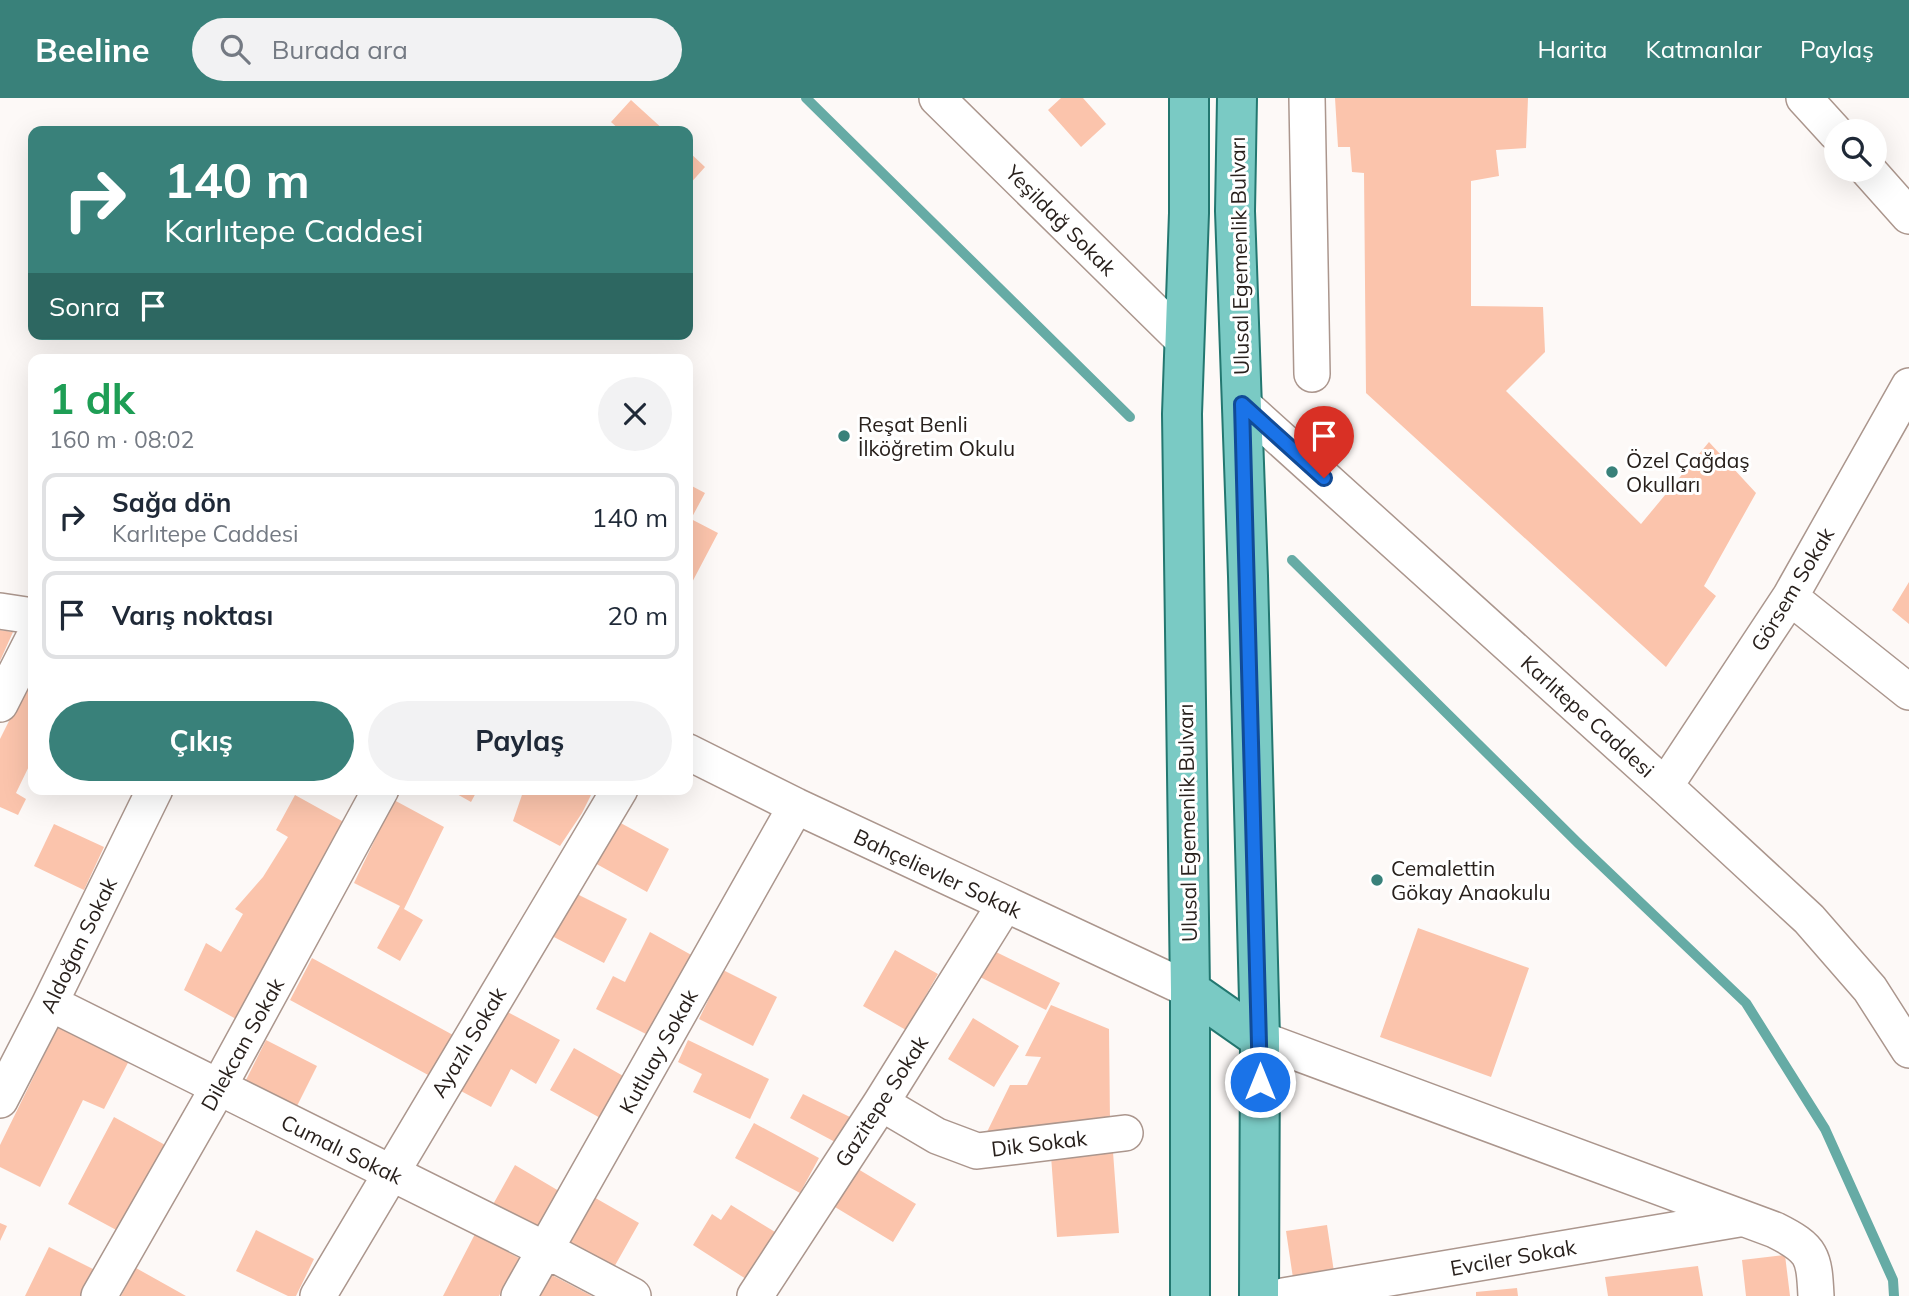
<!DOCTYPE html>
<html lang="tr">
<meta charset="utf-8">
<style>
body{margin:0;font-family:Mulish,sans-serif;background:#f2f2f3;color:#1f2937;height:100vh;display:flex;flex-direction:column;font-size:26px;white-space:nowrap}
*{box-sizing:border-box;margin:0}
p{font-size:23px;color:#747a83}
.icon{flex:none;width:38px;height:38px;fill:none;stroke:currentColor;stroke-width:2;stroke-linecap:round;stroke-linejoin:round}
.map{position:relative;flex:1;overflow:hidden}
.side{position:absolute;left:28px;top:256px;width:665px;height:441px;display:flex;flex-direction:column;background:#fff;border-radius:14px;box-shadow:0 7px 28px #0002}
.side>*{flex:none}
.guide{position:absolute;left:28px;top:28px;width:665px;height:214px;border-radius:14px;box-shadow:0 7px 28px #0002;background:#39817a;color:#fff;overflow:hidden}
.tools{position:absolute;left:1824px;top:21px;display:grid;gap:14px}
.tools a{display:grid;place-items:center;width:63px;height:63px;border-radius:50%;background:#fff;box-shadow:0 7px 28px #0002;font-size:35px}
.pin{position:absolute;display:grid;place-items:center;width:60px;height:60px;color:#fff;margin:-72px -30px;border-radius:50% 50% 50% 0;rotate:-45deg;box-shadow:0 0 7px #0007}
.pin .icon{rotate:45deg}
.me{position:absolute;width:77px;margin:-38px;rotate:0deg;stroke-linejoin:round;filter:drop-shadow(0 0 5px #0008)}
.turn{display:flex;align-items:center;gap:24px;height:147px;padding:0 21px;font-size:32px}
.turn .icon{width:91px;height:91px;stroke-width:2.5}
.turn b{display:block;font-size:49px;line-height:60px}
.then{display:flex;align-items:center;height:66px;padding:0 21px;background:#0003;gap:14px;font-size:26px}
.round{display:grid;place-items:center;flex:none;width:74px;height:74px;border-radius:37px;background:#f2f2f3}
.head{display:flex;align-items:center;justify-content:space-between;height:119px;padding:0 21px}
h1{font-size:42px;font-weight:700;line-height:52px;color:#1e9e55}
.action{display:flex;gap:14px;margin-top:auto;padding:14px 21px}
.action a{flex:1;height:80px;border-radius:42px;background:#39817a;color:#fff;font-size:28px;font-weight:700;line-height:80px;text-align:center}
.action a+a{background:#f2f2f3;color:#1f2937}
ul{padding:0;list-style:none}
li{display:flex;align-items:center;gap:21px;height:88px;margin:0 14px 10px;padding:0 7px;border:4px solid #e0e1e3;border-radius:14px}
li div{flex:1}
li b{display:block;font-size:26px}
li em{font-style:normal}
header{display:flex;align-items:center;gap:42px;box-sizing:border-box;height:98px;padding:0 35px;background:#39817a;color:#fff}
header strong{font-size:33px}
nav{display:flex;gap:38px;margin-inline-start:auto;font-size:24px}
.search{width:490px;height:63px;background:#f2f2f3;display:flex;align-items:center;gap:18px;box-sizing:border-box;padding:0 24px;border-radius:38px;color:#747a83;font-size:26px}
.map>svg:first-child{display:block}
</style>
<header>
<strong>Beeline</strong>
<div class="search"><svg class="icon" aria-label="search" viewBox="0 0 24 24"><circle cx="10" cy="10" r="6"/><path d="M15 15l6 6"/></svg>Burada ara</div>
<nav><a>Harita</a><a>Katmanlar</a><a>Paylaş</a></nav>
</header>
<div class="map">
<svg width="1909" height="1198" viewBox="0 0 1909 1198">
<rect width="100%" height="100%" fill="#fdf9f7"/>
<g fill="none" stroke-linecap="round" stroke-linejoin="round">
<path stroke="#66aba5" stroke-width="10" d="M806 0 1130 319
M1292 462 1579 746 1746 905 1825 1031 1893 1182 1894 1198"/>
</g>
<path fill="#fbc4ac" d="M1061 0H1083L1106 26 1081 49 1048 12Z
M1335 0H1528L1526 50 1496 52 1499 78 1471 83V208L1543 209 1545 254 1506 293 1641 426 1709 344 1756 395 1704 488 1716 498 1666 569 1366 295 1364 75 1352 74 1350 49H1338Z
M631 2 665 33H621L611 24Z
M688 53 705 69 688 88Z
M688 386 705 395 691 421 718 435 688 492Z
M1909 484V526L1892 512Z
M0 532 13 534 0 563Z
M33 575V660L16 695 26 701 18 717 0 709V641Z
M448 691H478L471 704Z
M524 691H594L582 715 560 748 513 723Z
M295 697 351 728 236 921 184 892 206 845 221 854 243 816 235 811 263 779 288 739 276 732Z
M394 702 444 729 404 811 423 822 400 863 377 850 400 808 354 785Z
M615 722 669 751 647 794 593 764Z
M54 726 104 749 84 792 34 768Z
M573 794 627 821 604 865 550 837Z
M1418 830 1529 870 1491 979 1380 939Z
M650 834 695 859 654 940 596 911 613 878 625 884Z
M895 852 938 876 906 932 863 908Z
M994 853 1060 885 1046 912 980 879Z
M312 860 453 937 430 978 290 902Z
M723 872 777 899 753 948 699 921Z
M1051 907 1109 931 1110 1025 986 1036 1010 987H1027L1041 959 1025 958Z
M504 912 560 942 536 986 511 971 491 1009 459 992Z
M973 920 1019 948 994 989 948 961Z
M61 923 131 959 104 1011 83 1002 40 1089 0 1069V1047Z
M266 942 317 968 295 1012 244 986Z
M688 942 769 981 750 1021 693 994 702 976 678 964Z
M574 950 625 979 602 1021 550 992Z
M803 996 850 1019 837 1045 790 1020Z
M114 1019 167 1048 120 1134 68 1106Z
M754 1025 819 1060 800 1095 735 1060Z
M1113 1054 1119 1135 1057 1139 1051 1058Z
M515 1067 559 1093 535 1135 491 1110Z
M853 1068 916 1106 893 1144 830 1106Z
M592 1098 639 1125 613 1171 565 1144Z
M731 1107 775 1134 746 1181 693 1147 712 1116 721 1122Z
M0 1125 7 1128 0 1143Z
M1327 1127 1334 1174 1293 1180 1286 1133Z
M256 1132 314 1161 296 1198H288L236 1173Z
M475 1136 519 1160 499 1198H443Z
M49 1149 95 1172 82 1198H25Z
M1785 1157 1790 1198H1746L1742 1162Z
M1698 1168 1703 1198H1608L1605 1179Z
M136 1170 186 1198H121Z
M550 1176 592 1198H537Z
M1517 1190 1518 1198H1476V1194Z"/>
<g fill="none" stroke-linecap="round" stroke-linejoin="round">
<defs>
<path id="minor" d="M937 0 1185 244
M1307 0 1312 276
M1804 0 1836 35
M1868 72 1909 118
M1242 306 1665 688 1809 821 1870 891 1909 952
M1790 499 1909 594
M0 513 33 518
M0 606 33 541
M688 654 796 708 1190 892
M1665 688 1790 499 1909 288
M50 905 546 1152 633 1198
M1260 941 1775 1132C1813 1151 1814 1158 1816 1198
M0 1002 50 905 155 691
M881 1005 937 1038 977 1053 1125 1035
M99 1198 218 990 381 691
M318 1198 620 691
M519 1198 796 708
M755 1198 881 1005 1005 806
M1283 1198 1739 1121"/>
<path id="major" d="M1189 0V115L1182 316 1190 892V1198
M1237 0 1235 113 1248 478 1260 941 1259 1198
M1190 892 1260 941"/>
</defs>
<use href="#minor" stroke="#ab968d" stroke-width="38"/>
<use href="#major" stroke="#237770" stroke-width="42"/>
<use href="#minor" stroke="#fff" stroke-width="35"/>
<use href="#major" stroke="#7acac4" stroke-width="38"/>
</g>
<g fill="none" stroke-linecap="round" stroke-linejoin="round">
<defs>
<path id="route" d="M1260 984 1242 306 1324 380"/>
</defs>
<use href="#route" stroke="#114b97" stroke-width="18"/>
<use href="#route" stroke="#1a73e8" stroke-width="12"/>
</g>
<g fill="#39817a" stroke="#fff" stroke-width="2.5">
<circle cx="844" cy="338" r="7"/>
<circle cx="1612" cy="374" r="7"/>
<circle cx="1377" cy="782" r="7"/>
</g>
<g text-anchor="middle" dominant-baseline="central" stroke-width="6" stroke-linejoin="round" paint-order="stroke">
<g font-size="21" fill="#28201c" stroke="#fff">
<text transform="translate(1061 122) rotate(45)">Yeşildağ Sokak</text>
<text transform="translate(1239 158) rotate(-91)">Ulusal Egemenlik Bulvarı</text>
<text transform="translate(1792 491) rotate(-59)">Görsem Sokak</text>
<text transform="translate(1588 618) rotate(42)">Karlıtepe Caddesi</text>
<text transform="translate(1187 725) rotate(-91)">Ulusal Egemenlik Bulvarı</text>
<text transform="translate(938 775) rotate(25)">Bahçelievler Sokak</text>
<text transform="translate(78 847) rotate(-64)">Aldoğan Sokak</text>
<text transform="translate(468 944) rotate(-59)">Ayazlı Sokak</text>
<text transform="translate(242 946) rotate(-61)">Dilekcan Sokak</text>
<text transform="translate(658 953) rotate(-61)">Kutluay Sokak</text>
<text transform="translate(881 1003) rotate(-57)">Gazitepe Sokak</text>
<text transform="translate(1039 1045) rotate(-7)">Dik Sokak</text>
<text transform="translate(342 1051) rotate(26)">Cumalı Sokak</text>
<text transform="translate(1513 1159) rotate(-10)">Evciler Sokak</text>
</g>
<g font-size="21" fill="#28201c" stroke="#fff" text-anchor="start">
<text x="858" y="326">Reşat Benli<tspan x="858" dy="24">İlköğretim Okulu</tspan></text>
<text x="1626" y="362">Özel Çağdaş<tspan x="1626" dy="24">Okulları</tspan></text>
<text x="1391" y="770">Cemalettin<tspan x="1391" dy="24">Gökay Anaokulu</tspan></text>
</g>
</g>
</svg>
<div class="tools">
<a><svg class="icon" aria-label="search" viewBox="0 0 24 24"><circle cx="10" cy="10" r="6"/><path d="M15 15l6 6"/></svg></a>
</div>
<div class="pin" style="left:1324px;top:380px;background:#d93025"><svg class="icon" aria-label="arrive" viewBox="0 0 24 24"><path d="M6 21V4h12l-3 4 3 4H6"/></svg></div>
<svg class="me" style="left:1260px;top:984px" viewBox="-20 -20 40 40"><circle r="17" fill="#1a73e8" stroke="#fff" stroke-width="3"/><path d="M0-11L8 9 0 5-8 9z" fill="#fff"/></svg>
<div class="guide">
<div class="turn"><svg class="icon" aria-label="right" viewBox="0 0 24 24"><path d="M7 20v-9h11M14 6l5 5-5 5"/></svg><div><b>140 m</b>Karlıtepe Caddesi</div></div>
<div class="then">Sonra<svg class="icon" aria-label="arrive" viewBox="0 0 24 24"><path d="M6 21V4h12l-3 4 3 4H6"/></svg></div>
</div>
<section class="side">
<div class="head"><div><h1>1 dk</h1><p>160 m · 08:02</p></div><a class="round"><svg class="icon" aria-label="close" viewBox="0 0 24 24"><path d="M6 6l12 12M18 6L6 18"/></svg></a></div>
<ul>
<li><svg class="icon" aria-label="right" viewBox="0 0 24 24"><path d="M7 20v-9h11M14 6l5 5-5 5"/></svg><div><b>Sağa dön</b><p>Karlıtepe Caddesi</p></div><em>140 m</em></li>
<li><svg class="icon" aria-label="arrive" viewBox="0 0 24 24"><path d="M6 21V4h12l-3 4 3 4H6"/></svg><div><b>Varış noktası</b></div><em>20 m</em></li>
</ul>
<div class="action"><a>Çıkış</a><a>Paylaş</a></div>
</section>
</div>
